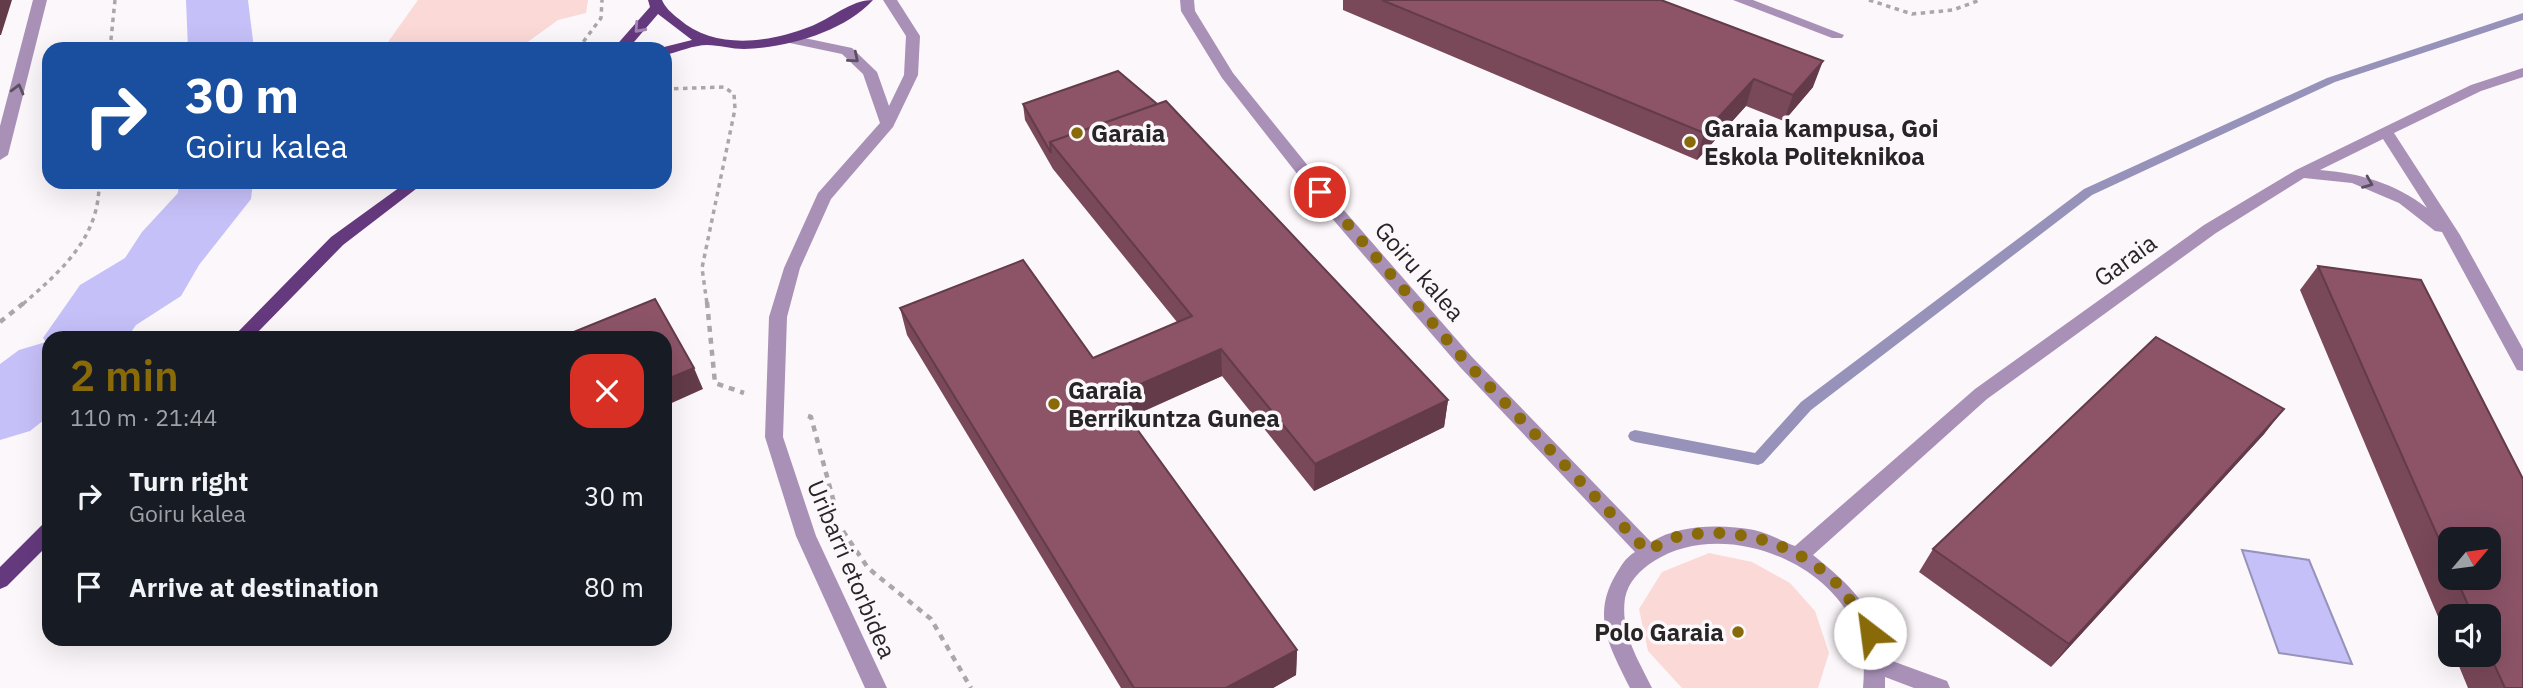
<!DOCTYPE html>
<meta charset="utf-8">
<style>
body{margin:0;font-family:"IBM Plex Sans",sans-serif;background:#20242c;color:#f1f3f6;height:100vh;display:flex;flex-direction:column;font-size:26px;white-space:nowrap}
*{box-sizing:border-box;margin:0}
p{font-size:23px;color:#9ea1a6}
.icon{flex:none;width:38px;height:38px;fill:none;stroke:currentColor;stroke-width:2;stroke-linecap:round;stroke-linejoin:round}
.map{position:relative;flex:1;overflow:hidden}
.panel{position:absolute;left:42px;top:331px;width:630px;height:315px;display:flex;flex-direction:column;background:#171b24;border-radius:21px;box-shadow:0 7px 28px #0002}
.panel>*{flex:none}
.guide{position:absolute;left:42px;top:42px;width:630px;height:147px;border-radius:21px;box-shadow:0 7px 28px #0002;background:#1a4fa0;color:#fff;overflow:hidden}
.needle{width:46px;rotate:61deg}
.controls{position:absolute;left:2438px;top:527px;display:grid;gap:14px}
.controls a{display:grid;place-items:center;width:63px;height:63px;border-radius:14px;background:#171b24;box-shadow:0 7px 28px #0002;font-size:35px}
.pin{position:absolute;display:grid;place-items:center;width:60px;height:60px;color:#fff;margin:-30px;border:4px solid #fff;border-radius:50%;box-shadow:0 2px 7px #0007}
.me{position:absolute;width:77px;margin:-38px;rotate:330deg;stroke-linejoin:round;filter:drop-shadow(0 0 5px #0008)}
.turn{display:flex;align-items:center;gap:24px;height:147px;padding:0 28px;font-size:32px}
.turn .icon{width:91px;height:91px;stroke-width:2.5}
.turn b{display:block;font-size:49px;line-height:60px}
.round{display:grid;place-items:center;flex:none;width:74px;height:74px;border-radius:21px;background:#20242c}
.headline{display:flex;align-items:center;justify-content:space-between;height:119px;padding:0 28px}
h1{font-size:42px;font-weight:600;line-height:52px;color:#896a09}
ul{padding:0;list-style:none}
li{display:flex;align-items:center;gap:21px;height:91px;padding:0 28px}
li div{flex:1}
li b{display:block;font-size:26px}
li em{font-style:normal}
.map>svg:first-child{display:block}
</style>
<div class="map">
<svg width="2523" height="688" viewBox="0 0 2523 688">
<rect width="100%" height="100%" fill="#fcf7fa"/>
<path fill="#fad9d7" d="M418 0H588L586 13 558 20 518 49H383Z
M1709 553 1752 562 1790 583 1815 611 1829 653 1818 688H1682L1648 651 1639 609 1662 572Z"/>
<path fill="#c6c0f9" stroke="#9692ba" stroke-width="2" d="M2242 550 2309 560 2352 664 2279 653Z"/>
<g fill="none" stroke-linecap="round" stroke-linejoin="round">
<path fill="#9692ba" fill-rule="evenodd" d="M2523 13V20L2335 82 2092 195 1811 410 1763 463 1758 465 1635 442 1630 440 1628 436 1630 432 1635 430 1755 453 1801 402 2084 189 2327 78Z"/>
<path fill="#c6c0f9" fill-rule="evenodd" d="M186 0H248L254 49H188Z
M179 182H253L251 199 199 265 181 296 136 325 127 338H49V416L30 431 0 440V364L19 350 46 342 43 338 80 285 125 258 142 232 178 193Z"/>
<path stroke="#aaa7a9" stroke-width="3.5" stroke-dasharray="4.5 4.5" stroke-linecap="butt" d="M1869 0 1912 14 1953 10 1980 0
M110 49 115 0
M578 49 601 18 602 0
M665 89 724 87 734 94 735 109 702 268 707 304
M23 304C62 270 100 237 99 182"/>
<path stroke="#aaa7a9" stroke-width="4.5" stroke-dasharray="6 6" stroke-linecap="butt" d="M707 302 715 383 744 393
M0 322 25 302
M808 416 811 417 836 510
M843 531 868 568 931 619 971 688"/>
<path fill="#a890b7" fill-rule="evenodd" d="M33 0H47L8 155 0 160V126Z
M883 0H897L920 36 918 75 893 127 831 199 800 268 787 317 783 437 816 536 887 688H865L796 536 765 437 769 317 784 268 818 193 880 123 863 74 842 54 785 42 783 39 790 35 852 48 877 72 889 106 904 75 906 36Z
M1180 0H1194L1195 11 1233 73 1342 208 1472 357 1651 542C1679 524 1722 524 1754 530 1768 533 1782 541 1795 546L1975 389 2204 225 2296 170 2471 85 2523 68V77L2481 91 2394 133 2460 235 2523 349V371L2517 370 2442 232 2435 231 2399 203 2352 183 2304 178 2216 233 1987 399 1813 555C1850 585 1876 608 1884 658L1947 681 1950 688H1914L1885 677V688H1863C1865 666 1864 645 1854 625 1823 556 1718 520 1654 561 1641 569 1628 582 1625 598 1620 632 1638 659 1652 688H1630C1611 649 1591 618 1615 576 1621 566 1625 558 1635 552L1460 367 1330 216 1222 78 1181 11ZM2383 139 2427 208C2395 183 2359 173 2320 170Z
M1733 0H1753L1844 35 1842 38H1832Z"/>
<path fill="#65397e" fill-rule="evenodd" d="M648 0H662C664 6 672 14 679 19 714 50 768 43 809 27 831 19 850 0 873 0 844 32 786 48 744 49 732 49 719 45 707 45 694 45 678 52 665 55V49L660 48 692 40 658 14 628 49H613L650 7Z
M407 182H425L343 245 252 338H232L331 237Z
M49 523V544L7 586 0 589V567L42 525Z"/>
</g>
<path fill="#794859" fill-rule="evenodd" d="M1343 0H1661L1813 87 1784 121 1746 106 1697 160 1343 10Z
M1023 104 1448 400 1444 427 1314 491 1222 376 1129 418 1297 650 1296 675 1273 688H1121L907 335 900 308 1093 358 1177 322 1053 169 1025 120Z
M2318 266 2421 280 2523 479V688H2468L2454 654H2488V616H2450V645L2300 290ZM2450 539H2488V578H2450Z
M2265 433 2051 667 1919 572 1933 549Z"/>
<path fill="#633b49" d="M0 0H12L1 35H0Z
M1823 61 1813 87 1784 121 1793 95Z
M1754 79 1746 106 1697 160 1704 133Z
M1221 349 1222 376 1116 423 1113 396Z
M694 368 703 389 665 406V380Z
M1448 400 1444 427 1314 491 1315 464Z
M2284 409 2265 433 2051 667 2069 644Z
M1297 650 1296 675 1273 688H1226Z"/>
<path fill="#8d5468" stroke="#633b49" stroke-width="2" d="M1382 0H1661L1823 61 1793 95 1754 79 1704 133Z
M1118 71 1157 104 1050 142 1051 153 1023 104Z
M1166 101 1448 400 1315 464 1221 349 1113 396 1297 650 1226 688H1134L900 308 1023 260 1093 358 1192 316 1050 142Z
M2318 266 2421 280 2523 479V688H2505L2488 651V616H2473L2456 578H2488V539H2450V564Z
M655 299 694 368 665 380V338H559Z
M2156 337 2284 409 2069 644 1933 549Z"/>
<defs><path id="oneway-chevron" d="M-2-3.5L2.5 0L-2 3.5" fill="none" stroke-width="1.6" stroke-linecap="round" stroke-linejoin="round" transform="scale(1.75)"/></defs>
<use stroke="#a185b0" href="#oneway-chevron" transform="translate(639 28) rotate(132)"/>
<g stroke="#5b5060">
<use href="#oneway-chevron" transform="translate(854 58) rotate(40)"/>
<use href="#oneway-chevron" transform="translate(18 89) rotate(-75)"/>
<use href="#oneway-chevron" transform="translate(2368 183) rotate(22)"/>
</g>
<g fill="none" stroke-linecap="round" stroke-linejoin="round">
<path stroke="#896a09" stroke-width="12" stroke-dasharray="0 21.6" d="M1320 192 1466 362 1647 551C1657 546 1670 538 1681 536 1733 526 1789 541 1829 576 1847 592 1858 613 1870 633"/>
</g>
<g fill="#896a09" stroke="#fcf7fa" stroke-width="2.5">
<circle cx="1077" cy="133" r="7"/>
<circle cx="1690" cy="142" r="7"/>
<circle cx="1054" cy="404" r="7"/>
<circle cx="1738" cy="632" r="7"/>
</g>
<g text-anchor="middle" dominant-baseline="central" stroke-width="7" stroke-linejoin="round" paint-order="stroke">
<g font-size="24" font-weight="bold" fill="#272526" stroke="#fcf7fa" text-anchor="start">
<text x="1704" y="128">Garaia kampusa, Goi<tspan x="1704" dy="28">Eskola Politeknikoa</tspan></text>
<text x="1091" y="133">Garaia</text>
<text x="1068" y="390">Garaia<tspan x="1068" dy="28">Berrikuntza Gunea</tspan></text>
<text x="1724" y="632" text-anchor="end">Polo Garaia</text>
</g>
<g font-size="24" fill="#272526" stroke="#fcf7fa">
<text transform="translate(2125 260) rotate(-36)">Garaia</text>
<text transform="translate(1420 271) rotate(49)">Goiru kalea</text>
<text transform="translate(852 569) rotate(67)">Uribarri etorbidea</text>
</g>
</g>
</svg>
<div class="controls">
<a><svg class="needle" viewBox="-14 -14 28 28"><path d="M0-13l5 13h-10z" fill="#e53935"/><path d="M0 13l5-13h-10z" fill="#9ea1a6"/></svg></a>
<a><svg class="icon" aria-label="sound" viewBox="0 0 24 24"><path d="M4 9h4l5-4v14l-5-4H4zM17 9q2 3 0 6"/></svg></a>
</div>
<div class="pin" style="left:1320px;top:192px;background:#d93025"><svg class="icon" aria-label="arrive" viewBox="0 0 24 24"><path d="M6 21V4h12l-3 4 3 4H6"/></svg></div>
<svg class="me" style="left:1870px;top:633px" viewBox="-20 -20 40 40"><circle r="19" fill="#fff"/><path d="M0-13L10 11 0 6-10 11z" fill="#896a09"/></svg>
<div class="guide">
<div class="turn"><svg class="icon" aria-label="right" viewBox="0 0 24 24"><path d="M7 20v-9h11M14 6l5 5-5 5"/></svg><div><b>30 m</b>Goiru kalea</div></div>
</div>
<section class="panel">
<div class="headline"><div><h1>2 min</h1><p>110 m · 21:44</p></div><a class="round" style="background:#d93025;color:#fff"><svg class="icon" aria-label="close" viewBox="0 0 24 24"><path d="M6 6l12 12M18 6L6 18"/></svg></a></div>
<ul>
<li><svg class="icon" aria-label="right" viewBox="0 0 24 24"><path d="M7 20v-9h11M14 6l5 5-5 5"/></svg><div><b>Turn right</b><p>Goiru kalea</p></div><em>30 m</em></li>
<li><svg class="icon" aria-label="arrive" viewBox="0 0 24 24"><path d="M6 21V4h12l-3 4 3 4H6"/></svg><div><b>Arrive at destination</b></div><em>80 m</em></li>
</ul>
</section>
</div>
